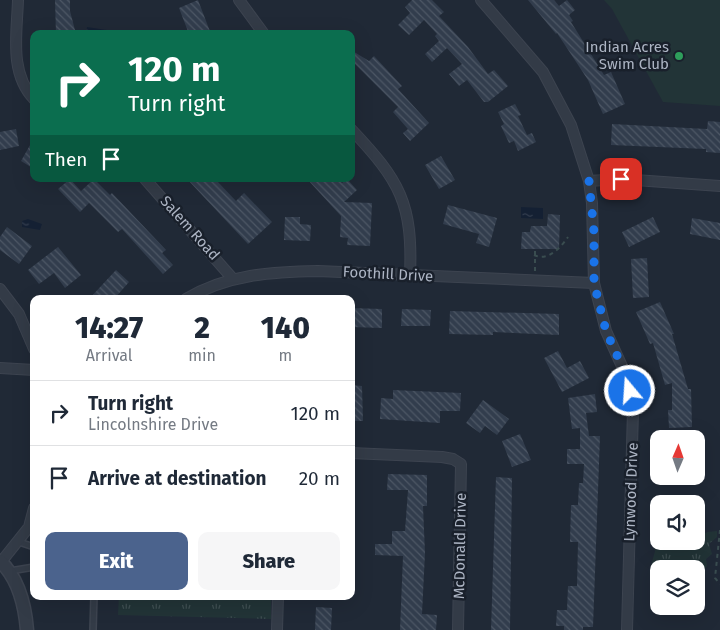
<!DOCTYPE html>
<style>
body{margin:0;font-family:"Fira Sans",sans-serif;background:#f6f6f7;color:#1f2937;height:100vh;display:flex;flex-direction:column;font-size:19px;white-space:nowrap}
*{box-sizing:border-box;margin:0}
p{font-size:16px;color:#747a83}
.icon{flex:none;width:28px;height:28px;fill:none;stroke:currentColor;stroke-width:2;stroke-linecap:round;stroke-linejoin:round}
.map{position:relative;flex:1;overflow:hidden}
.side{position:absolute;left:30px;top:295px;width:325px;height:305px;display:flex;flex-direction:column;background:#fff;border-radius:10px;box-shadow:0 5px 20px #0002}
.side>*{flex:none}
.top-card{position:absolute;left:30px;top:30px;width:325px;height:152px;border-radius:10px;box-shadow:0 5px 20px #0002;background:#0b6e4f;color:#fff;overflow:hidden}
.needle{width:32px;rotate:2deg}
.tools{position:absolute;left:650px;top:430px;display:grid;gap:10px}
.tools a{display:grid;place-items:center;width:55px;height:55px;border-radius:10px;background:#fff;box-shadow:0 5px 20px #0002;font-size:25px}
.pin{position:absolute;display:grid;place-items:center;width:42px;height:42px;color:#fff;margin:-21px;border-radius:10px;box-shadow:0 2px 8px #0006}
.me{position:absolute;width:55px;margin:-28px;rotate:342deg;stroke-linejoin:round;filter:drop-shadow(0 0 4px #0008)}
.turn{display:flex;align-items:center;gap:18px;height:105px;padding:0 15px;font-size:22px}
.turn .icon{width:65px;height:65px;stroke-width:2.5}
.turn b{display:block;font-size:35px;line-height:42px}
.then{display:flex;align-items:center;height:48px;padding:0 15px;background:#0003;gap:10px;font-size:19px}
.eta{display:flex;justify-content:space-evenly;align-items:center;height:85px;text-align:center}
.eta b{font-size:30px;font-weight:800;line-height:35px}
.cta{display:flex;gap:10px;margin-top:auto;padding:10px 15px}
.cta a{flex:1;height:58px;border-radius:10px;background:#4b638d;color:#fff;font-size:20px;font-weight:800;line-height:58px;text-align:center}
.cta a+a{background:#f6f6f7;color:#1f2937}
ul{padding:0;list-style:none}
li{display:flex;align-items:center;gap:15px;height:65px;padding:0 15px;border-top:1px solid #e0e1e3}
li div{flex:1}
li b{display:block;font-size:19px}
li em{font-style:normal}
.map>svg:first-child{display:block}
</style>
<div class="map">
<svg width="720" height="630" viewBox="0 0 720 630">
<defs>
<pattern id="grass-tufts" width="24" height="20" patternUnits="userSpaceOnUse" patternTransform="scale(1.25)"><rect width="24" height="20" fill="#223437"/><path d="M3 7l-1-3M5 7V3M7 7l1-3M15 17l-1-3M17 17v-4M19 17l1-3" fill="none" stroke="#3f4f52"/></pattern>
<pattern id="water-ripples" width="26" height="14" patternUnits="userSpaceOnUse" patternTransform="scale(1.25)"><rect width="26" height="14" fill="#142033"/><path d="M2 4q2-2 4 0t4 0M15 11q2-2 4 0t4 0" fill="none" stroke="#343e4f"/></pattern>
<pattern id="building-back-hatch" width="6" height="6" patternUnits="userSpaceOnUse" patternTransform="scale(1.25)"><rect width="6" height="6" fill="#323d4d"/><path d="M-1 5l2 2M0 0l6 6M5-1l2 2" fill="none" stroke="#4d5765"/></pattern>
</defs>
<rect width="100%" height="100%" fill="#202936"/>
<path fill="url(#grass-tufts)" d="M717 531V537L709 544 712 554 706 559 707 566 703 570 672 567 654 570 651 566 655 551 651 537 654 533H659V541H696V537L708 532Z
M119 596H271V619L118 615Z"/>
<path fill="#223437" d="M604 0H720V106L663 102 612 9Z"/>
<path fill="url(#water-ripples)" d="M87 27 107 30V34H86Z
M521 207 543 208V219L521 218Z
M28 219 42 224 40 230 22 227V221Z"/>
<path fill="url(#building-back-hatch)" d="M55 0H70V11L76 34H56Z
M198 0 211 34H189L179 8Z
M412 0H432L444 12 439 16 468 47 488 74 494 70 508 86 488 102H484L467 80 459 86 449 74 462 64 447 48 432 62 425 54 439 41 435 36 437 34 424 20 409 35 398 25 410 13 405 7Z
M528 0H554L559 6 567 0 575 10 569 15 573 21 571 22 604 75 611 72 625 104 603 114 588 80 557 33 556 34Z
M351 50 369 61 374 56 402 86 398 89 429 123 410 141 403 133 408 129 393 112 398 107 351 60Z
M515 104 521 115 518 116 527 135 532 133 536 142 518 151 514 141 509 143 501 126 504 124 498 112Z
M708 121 720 122V153L706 152V149L611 145 612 124 707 129Z
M16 129 19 146 0 150V132Z
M34 138V169L21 161Z
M441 156 455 180 439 189 425 165Z
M70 179 81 191 94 179 110 195 112 193 166 250 162 253 173 265 163 274 122 229 118 232 89 203 80 212 58 189Z
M187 179H215L236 201 244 193 272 222 248 244Z
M307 179H339L342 183 347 179 357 190 344 202 372 203 370 246 347 245 348 238 340 237 341 216Z
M448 205 497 218 489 247 476 243 479 234 443 224Z
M548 214 560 215 559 249H521L522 232H530L531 226H547Z
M285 217H300V224L311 225 310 241 284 240Z
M653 217 660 232 629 247 622 232Z
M692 218 720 223V240L690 234Z
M7 227 32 246 19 264 0 250V237Z
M58 247 81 275 65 288 54 273 39 284 28 270Z
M647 258 649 297 633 298 631 259Z
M116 270 129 282 114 299H89Z
M660 302 674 334H672L688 389H691L692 427 669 428 668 410H672V383L665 385 653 343 650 344 636 312Z
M351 308 382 309V328L351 327Z
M402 309 431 310 430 326H401Z
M450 311 559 314V335L493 332V335L449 334Z
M558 351 567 368 580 361 589 378 562 392 544 358Z
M351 385 362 386 363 421H351Z
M393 390 461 393 460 411H440V423L380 419 381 398 393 399Z
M595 394 597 412 586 413 589 436H600L593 627H583V630H564V626H556L557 610H567L568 586H577L578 542H570L571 505H578L579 483H583L584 464H567V449H580V428L572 429 568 398Z
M483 400 509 419 497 435 485 426 480 433 466 423Z
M520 434 531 460 512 467 502 441Z
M388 474 427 475V506H423L425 553 422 614 437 615 436 630H400L403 556 375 555V544H392V531H405L408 490H387Z
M496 477 512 478 510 630H491Z
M316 607 332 608 331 630H315Z"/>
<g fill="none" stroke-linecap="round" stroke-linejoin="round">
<defs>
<path id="service" d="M19 542 34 547
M10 571 34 567
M93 630 94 596"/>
<path id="minor" d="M18 0C17 33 9 73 34 99
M239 0 264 34
M481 0 543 72 571 125 589 181 592 203 594 283 606 331 625 373 633 410 627 630
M351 129C400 181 413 203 410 276
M145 179 233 279
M589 181 621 179 720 186
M0 289 19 314 34 349
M186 299C228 274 272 272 318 271L594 283
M0 368 34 370
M351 453 442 457 453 459 461 464 458 630
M1 562 29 527 34 508
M277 630 278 596"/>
<path id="tertiary" d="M0 561C19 579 25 605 27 630"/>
</defs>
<use href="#service" stroke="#3d4450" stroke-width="8"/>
<use href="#minor" stroke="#3d4450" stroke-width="12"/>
<use href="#tertiary" stroke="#3d4450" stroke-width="15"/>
<path stroke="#3a4d50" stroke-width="2" stroke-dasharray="4 4" stroke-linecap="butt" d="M535 251V271
M534 255C548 262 561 247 568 237
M720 530 715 578 720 584"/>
<use href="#service" stroke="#333b47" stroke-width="5"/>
<use href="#minor" stroke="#333b47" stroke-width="10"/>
<use href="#tertiary" stroke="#333b47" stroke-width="12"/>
</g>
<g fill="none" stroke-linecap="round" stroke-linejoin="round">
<path stroke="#1a73e8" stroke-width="9" stroke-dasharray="0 16.2" d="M621 179 589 181 594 232V283L606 331 625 373 630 391"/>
</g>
<circle fill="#2e9e5b" stroke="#19202b" stroke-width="2" cx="679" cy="56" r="5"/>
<g text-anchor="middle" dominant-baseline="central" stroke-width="5" stroke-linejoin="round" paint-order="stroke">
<g font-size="15" fill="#adb5c4" stroke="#19202b" text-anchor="end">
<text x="669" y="47">Indian Acres<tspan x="669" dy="17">Swim Club</tspan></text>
</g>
<g font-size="15" fill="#adb5c4" stroke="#19202b">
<text transform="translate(190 228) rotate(48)">Salem Road</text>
<text transform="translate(388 274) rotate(3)">Foothill Drive</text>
<text transform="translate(631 492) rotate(-88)">Lynwood Drive</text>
<text transform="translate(460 546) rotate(-89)">McDonald Drive</text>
</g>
</g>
</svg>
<div class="tools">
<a><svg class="needle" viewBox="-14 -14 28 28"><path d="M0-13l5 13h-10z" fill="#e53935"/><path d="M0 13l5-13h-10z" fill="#747a83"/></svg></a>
<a><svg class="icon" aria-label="sound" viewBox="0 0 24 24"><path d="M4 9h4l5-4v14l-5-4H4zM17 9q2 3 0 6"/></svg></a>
<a><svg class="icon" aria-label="layers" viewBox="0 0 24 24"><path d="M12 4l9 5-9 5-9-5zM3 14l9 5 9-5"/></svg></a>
</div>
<div class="pin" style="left:621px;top:179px;background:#d93025"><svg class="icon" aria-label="arrive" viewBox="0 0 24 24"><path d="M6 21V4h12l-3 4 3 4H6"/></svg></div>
<svg class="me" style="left:630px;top:391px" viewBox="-20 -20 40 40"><circle r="17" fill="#1a73e8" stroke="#fff" stroke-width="3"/><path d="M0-11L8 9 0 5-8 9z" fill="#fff"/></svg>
<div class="top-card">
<div class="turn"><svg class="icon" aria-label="right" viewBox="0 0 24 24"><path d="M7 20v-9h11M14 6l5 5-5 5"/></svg><div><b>120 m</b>Turn right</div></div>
<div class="then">Then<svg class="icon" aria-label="arrive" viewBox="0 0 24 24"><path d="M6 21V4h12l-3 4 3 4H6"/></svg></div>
</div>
<section class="side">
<div class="eta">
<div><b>14:27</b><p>Arrival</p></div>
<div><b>2</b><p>min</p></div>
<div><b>140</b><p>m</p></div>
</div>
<ul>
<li><svg class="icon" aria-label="right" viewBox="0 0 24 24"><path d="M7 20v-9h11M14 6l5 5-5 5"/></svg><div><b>Turn right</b><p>Lincolnshire Drive</p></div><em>120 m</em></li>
<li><svg class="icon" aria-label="arrive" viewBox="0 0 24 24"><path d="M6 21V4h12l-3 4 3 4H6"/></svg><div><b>Arrive at destination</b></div><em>20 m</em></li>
</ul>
<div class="cta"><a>Exit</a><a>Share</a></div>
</section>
</div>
